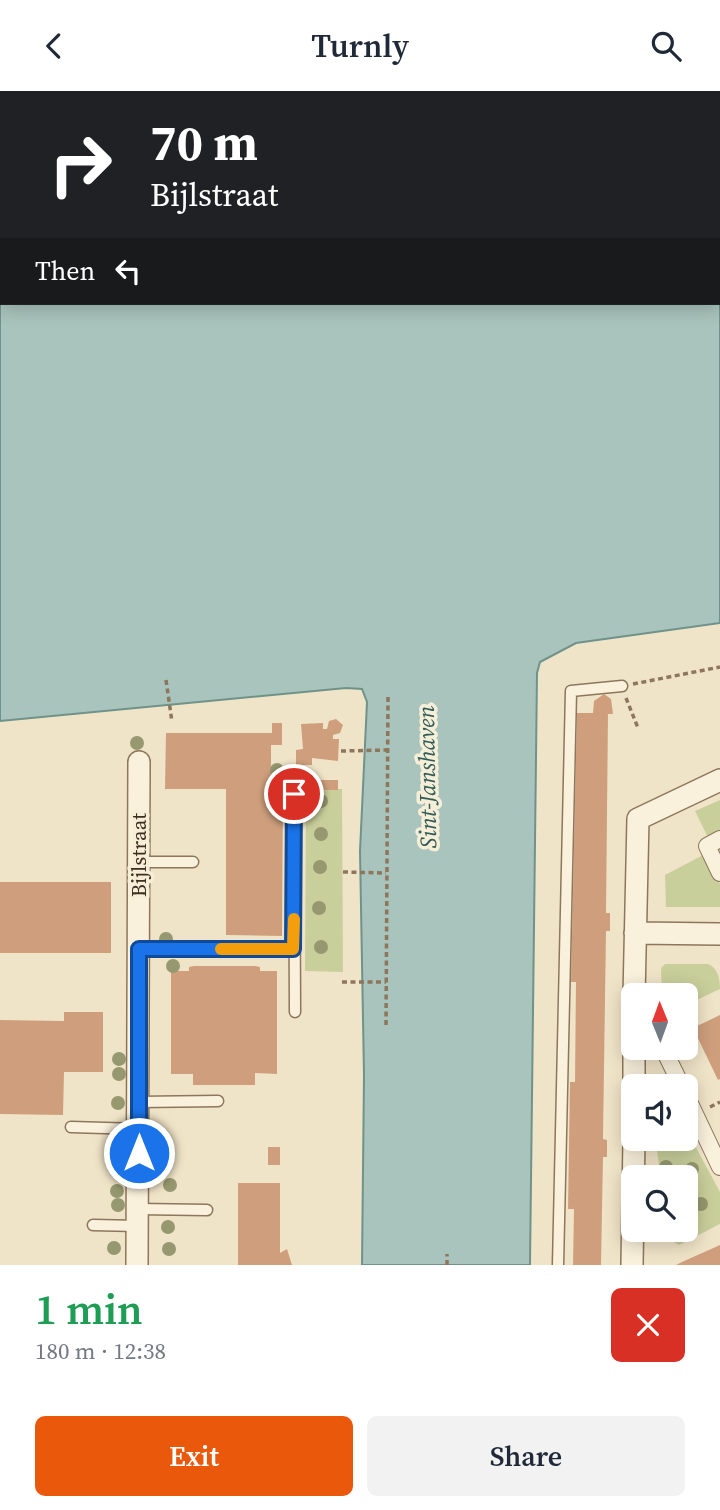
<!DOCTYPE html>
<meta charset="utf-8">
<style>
body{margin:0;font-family:"Source Serif 4",serif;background:#f2f2f3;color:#1f2937;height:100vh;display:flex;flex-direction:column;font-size:26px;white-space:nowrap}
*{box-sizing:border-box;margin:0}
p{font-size:23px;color:#747a83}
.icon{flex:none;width:38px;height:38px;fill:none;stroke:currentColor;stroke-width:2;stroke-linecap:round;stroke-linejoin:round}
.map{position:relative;height:1174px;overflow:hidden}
.sheet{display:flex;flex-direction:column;background:#fff;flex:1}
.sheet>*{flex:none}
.top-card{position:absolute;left:0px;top:0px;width:721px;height:214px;box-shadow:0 4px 18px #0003;background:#202124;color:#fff;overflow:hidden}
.needle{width:46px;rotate:359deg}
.controls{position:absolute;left:621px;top:892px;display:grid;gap:14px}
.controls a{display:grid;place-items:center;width:77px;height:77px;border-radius:10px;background:#fff;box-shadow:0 4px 18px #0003;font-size:35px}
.pin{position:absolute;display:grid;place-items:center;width:60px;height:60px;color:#fff;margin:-30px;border:4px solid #fff;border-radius:50%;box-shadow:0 2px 7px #0007}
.me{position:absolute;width:77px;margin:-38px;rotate:0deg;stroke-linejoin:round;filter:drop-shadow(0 0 5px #0008)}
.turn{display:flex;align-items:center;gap:24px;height:147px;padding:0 35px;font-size:32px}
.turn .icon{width:91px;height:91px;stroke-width:2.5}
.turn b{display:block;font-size:49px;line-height:60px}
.then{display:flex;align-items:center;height:66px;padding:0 35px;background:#0003;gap:14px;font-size:26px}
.round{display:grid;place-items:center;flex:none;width:74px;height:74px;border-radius:10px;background:#f2f2f3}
.headline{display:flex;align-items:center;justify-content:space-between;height:119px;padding:0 35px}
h1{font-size:42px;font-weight:600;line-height:52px;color:#1e9e55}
.primary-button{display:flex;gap:14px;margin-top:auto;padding:14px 35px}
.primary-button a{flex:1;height:80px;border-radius:10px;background:#ea580c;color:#fff;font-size:28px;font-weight:600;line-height:80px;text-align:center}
.primary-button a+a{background:#f2f2f3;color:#1f2937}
header{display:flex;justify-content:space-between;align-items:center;height:91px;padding:0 35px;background:#fff;font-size:32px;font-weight:600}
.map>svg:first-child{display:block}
</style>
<header><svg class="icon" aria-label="back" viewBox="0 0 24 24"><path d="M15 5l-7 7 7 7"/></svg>Turnly<svg class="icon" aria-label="search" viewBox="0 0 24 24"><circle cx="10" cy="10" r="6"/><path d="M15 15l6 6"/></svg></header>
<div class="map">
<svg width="720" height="1174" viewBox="0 0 720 1174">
<rect width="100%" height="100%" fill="#f0e4c8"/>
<path fill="#c9cf9b" d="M306 698H342L343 881 305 880Z
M720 709V771L695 720Z
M705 763 720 793V816H666L665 784Z
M665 873H708C718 877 720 888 720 898L686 914V905H662L661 877Z
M686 1038 720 1101V1133L679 1154 669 1148 668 1139H686V1087H661L656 1053 659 1048H686Z"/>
<path fill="#a9c4bc" stroke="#6f938a" stroke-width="2" fill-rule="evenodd" d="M0 0H720V532L576 552 540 571 537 582 530 1174H362L364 984 360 760 367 611 362 598 346 597 0 630ZM2 2H719V212H2Z"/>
<path fill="#cf9f7d" d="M604 603 611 608 613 623H608L606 822H610V840H606L603 1048 607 1049V1066H603L601 1174H573L574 1118H568L570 991H575L576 891H571L577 622H593L594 610Z
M336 628 343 634 340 642 333 644V648H339L338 670 312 667V674H296V659L303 658 301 633 323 632V638H327L329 630Z
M272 632H282V654H271V698H283L282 845 226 844V698H165L166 642H272Z
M316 689H338V699H316Z
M0 791H111V862H0Z
M194 875H255L260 876V880H277V983L255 982V994H193V983H171V880H189V876Z
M64 921H103V981H64L63 1024 0 1023V929L64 930Z
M720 924V988L718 989 693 937Z
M268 1056H280V1074H268Z
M238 1092H280V1162L287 1158 292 1174H238Z
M720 1154V1174H676L682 1171Z"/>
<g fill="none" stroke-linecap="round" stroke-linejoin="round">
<defs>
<path id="service" d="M294 703 295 921
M138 771H193
M139 858H293
M139 1011 218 1010
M71 1036 139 1038
M138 1118 207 1119
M93 1134 138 1135
M558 1174 571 600 622 595"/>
<path id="pedestrian" d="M720 748 707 755 720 782
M663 957 682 996
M686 1004 720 1076"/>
<path id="minor" d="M635 842 720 843
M634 905 638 728 720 689
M634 996V957
M137 1174 139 671
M632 1174 634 1048"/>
</defs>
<use href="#service" stroke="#8d765c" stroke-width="13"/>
<use href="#pedestrian" stroke="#8d765c" stroke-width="18"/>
<use href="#minor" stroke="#8d765c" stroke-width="24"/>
<path stroke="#8d765c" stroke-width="3.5" stroke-dasharray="5 3.5" stroke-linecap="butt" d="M166 589 172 631
M633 593 720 576
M626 607 638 637
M341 660 387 659
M343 781 386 782
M342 891H386
M386 934 388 606
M710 1016 720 1011
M447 1174V1163"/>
<use href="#service" stroke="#faf1dc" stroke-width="10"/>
<use href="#pedestrian" stroke="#faf1dc" stroke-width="16"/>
<use href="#minor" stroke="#faf1dc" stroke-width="21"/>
</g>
<g fill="#96986f">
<circle cx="137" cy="652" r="7"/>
<circle cx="277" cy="679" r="7"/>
<circle cx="321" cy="710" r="7"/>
<circle cx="321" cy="743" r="7"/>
<circle cx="320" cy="776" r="7"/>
<circle cx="319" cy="817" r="7"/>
<circle cx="166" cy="848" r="7"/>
<circle cx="321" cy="856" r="7"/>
<circle cx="173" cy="875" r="7"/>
<circle cx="119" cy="968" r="7"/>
<circle cx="119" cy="983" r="7"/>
<circle cx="118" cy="1012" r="7"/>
<circle cx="666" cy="1076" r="7"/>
<circle cx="692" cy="1078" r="7"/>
<circle cx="170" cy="1094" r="7"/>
<circle cx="117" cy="1100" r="7"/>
<circle cx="701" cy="1113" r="7"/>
<circle cx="118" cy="1114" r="7"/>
<circle cx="168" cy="1136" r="7"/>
<circle cx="114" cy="1157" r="7"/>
<circle cx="169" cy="1158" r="7"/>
</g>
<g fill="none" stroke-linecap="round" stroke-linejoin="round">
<defs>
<path id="route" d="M139 1062V858H293L294 703"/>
</defs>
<use href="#route" stroke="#114b97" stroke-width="18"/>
<use href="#route" stroke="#1a73e8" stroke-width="12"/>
<path stroke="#f59e0b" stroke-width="12" d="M221 858H293L294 828"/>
</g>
<g text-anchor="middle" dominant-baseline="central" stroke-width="7" stroke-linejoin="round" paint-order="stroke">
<g font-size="21" fill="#3d2e20" stroke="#f7eed8">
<text transform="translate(138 764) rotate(-90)">Bijlstraat</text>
</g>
<g font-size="23" font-style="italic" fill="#2f5d5a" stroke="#f7eed8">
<text transform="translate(427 686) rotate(-91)">Sint-Janshaven</text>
</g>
</g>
</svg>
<div class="controls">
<a><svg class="needle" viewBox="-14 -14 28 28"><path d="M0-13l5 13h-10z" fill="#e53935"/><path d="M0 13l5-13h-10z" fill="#747a83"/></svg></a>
<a><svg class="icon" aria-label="sound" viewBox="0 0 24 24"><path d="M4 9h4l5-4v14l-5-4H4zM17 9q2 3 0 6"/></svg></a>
<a><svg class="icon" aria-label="search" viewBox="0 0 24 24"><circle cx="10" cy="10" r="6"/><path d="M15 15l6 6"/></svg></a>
</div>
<div class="pin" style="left:294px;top:703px;background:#d93025"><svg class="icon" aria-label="arrive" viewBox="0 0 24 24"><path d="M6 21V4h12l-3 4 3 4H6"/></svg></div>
<svg class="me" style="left:139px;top:1062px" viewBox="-20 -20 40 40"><circle r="17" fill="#1a73e8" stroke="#fff" stroke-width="3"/><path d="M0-11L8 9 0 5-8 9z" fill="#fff"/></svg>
<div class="top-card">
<div class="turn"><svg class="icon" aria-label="right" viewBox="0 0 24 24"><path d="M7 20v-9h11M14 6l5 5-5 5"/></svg><div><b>70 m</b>Bijlstraat</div></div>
<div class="then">Then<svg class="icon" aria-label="left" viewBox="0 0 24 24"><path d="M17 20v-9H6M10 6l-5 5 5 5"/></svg></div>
</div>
</div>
<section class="sheet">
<div class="headline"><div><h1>1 min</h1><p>180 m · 12:38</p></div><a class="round" style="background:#d93025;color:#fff"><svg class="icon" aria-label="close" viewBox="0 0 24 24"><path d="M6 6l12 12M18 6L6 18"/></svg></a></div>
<div class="primary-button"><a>Exit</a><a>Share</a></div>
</section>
